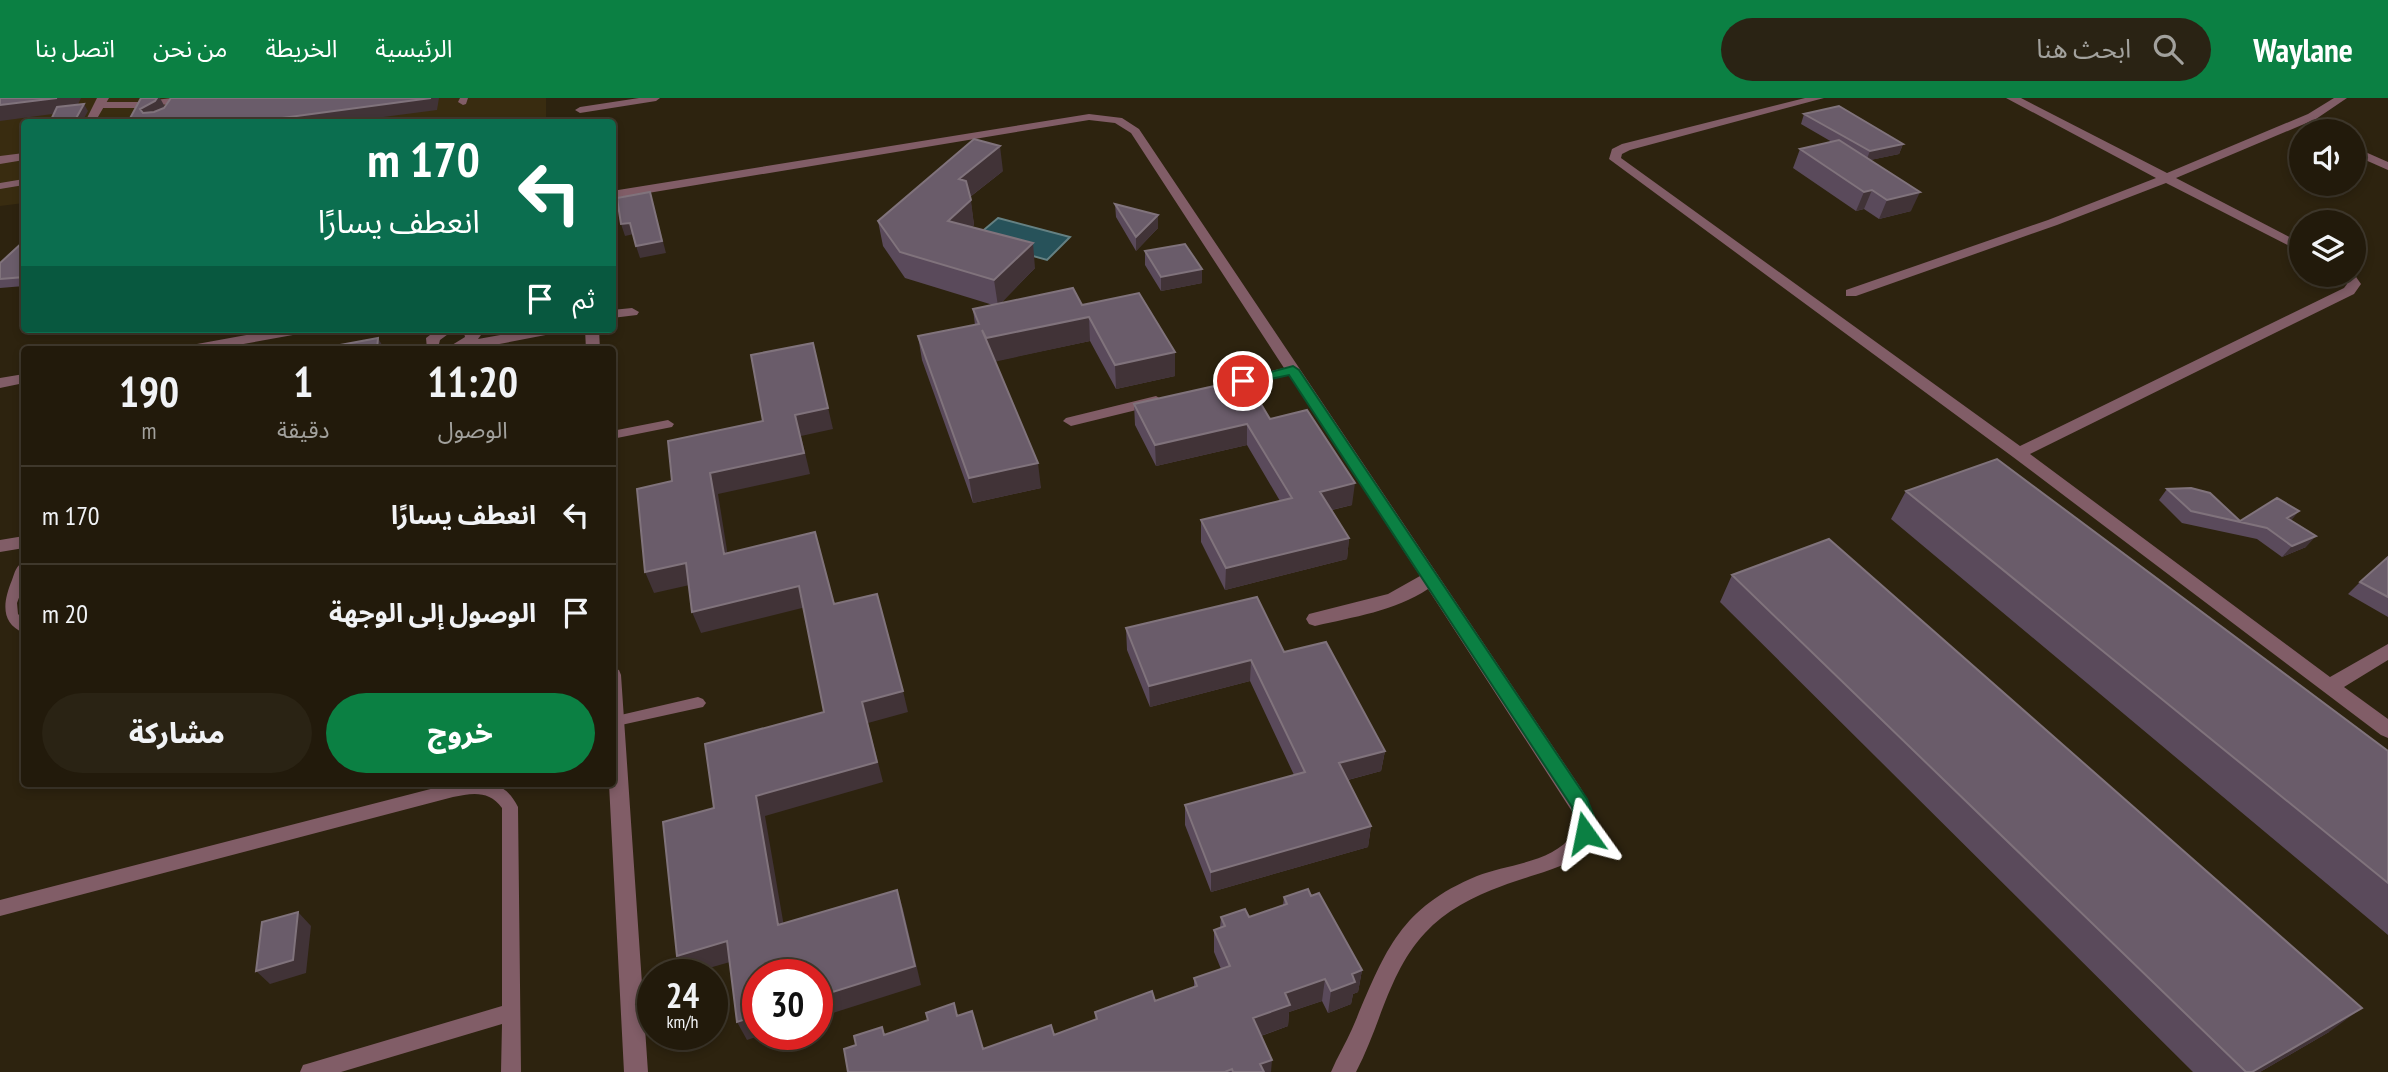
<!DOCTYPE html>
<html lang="ar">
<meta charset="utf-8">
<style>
body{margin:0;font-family:"PT Sans Narrow","Noto Sans Arabic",sans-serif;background:#2a2314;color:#f1f3f6;direction:rtl;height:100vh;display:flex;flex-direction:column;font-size:26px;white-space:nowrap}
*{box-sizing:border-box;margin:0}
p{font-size:23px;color:#a2a19d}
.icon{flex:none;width:38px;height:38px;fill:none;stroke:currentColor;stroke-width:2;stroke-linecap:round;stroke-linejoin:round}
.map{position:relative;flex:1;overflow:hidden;direction:ltr}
.panel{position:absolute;left:21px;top:248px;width:595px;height:441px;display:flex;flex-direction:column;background:#221a0b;border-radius:7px;box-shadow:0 4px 10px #0003,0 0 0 2px #3f382c;direction:rtl}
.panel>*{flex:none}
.banner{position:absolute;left:21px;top:21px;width:595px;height:214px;border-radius:7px;box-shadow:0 4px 10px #0003,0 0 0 2px #3f382c;direction:rtl;background:#0b6e4f;color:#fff;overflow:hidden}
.tools{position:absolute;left:2289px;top:21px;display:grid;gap:14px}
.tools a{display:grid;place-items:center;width:77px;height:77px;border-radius:50%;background:#221a0b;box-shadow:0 4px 10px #0003,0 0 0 2px #3f382c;font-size:35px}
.speed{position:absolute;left:637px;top:861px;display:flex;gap:14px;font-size:35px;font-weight:700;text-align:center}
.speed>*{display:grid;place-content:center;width:91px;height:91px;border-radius:50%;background:#221a0b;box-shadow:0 4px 10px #0003,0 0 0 2px #3f382c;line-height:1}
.speed small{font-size:18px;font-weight:400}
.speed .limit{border:10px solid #d22;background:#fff;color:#111}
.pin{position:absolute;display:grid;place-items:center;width:60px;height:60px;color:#fff;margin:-30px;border:4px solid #fff;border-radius:50%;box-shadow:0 2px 7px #0007}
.me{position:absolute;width:77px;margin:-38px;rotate:348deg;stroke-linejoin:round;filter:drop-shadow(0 0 5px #0008)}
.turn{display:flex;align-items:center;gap:24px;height:147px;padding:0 21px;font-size:32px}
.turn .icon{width:91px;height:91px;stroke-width:2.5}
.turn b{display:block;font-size:49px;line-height:60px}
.then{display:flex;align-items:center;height:66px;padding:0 21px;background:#0003;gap:14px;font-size:26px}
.eta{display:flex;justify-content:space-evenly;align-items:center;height:119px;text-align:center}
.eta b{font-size:42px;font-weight:800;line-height:49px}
.primary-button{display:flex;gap:14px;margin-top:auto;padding:14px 21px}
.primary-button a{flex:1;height:80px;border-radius:42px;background:#0b8043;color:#fff;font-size:28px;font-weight:800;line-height:80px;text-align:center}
.primary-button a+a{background:#2a2314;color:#f1f3f6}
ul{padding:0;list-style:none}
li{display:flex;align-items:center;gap:21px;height:98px;padding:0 21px;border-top:2px solid #3f382c}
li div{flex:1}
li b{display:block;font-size:26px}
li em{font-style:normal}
header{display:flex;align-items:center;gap:42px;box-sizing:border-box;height:98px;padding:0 35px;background:#0b8043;color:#fff}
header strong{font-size:33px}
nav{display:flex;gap:38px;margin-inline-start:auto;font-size:24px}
.search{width:490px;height:63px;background:#2a2314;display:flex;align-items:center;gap:18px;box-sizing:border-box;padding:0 24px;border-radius:38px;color:#a2a19d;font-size:26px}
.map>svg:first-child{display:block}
</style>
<header>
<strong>Waylane</strong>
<div class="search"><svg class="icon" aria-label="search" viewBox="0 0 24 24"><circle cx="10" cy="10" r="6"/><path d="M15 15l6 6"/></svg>ابحث هنا</div>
<nav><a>الرئيسية</a><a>الخريطة</a><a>من نحن</a><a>اتصل بنا</a></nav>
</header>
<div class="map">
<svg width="2388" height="974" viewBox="0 0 2388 974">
<rect width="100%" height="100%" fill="#2d230f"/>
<path fill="#392c10" d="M0 0H546V24H24V105L0 108Z"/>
<path fill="#27525a" stroke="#658183" stroke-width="2" d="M998 120 1070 139 1047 162 973 141Z"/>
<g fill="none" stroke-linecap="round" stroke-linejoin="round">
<path fill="#815d67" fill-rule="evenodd" d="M172 0H196L192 3 139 10H99L94 7 99 4H139Z
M460 0H468L466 6 463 7 458 4Z
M639 0H660L656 3 580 15 575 12 580 9Z
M24 81V87L0 91V85Z
M668 322 674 326 672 329 612 341V333Z
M24 464V486L17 505 18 516 24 522V535C0 525 3 504 12 482 15 474 16 467 24 464Z
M698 599 703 601 706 605 703 609 612 629V619Z
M450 686C480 686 503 678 518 709L521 974H501L502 926 341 974H300L303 967 310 965 502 908V710C489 692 472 695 453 699L0 818V802Z"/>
<path fill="#815d67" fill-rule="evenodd" d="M1805 0H1824L1630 52 1622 56 1621 60 2020 348 2344 190 2347 186 2341 177 2354 176 2361 186 2354 196 2030 356 2330 579 2388 546V562L2344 589 2388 621V640L2381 637 2013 359 1609 61 1612 51 1622 46Z
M2006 0H2021L2167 75 2308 16 2334 0H2347L2316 21 2176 80 2301 145V154L2166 85 2057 127 1856 198H1846V192L2048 122 2156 80Z
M1089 16 1122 20 1139 31 1580 689C1626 764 1553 768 1502 788 1474 798 1445 813 1425 835 1389 873 1380 929 1356 974H1331C1337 959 1346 945 1352 931 1384 857 1397 811 1477 778 1507 766 1553 765 1573 736V715L1428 491C1395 513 1353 519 1315 528L1309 526 1306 521 1309 516 1388 496 1420 478 1289 277 1224 293 1217 288 1219 285 1284 270 1131 35 1115 25 1089 22 612 101V93Z
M2354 49 2388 64V72L2354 57Z
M632 210 639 214 637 217 612 220V212Z
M280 231H311L304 235 210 252H179L186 248Z
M438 231H455L440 242 439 246 452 247 465 239 463 231H477L481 237 478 241 533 231H563L556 235 468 252 427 251 426 240Z
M585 231H599L600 252H586Z
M24 276V285L0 290V280Z
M1156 298 1164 303 1161 306 1071 328 1063 323 1066 320Z
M24 438V450L0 454V442Z
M612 570 619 572 621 577 648 974H624L609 686H612Z"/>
<path fill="#815d67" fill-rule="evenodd" d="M97 0H109L95 24H85Z
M24 55V62L0 66V58Z"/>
</g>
<path fill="#5a4a5b" d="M1804 16 1903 46 1899 56 1870 62 1911 113 1879 121 1864 111 1856 113 1793 70 1800 51 1832 44 1801 26Z
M1003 73 970 99 974 127 972 129 1035 170 1001 205 1082 207 1175 278 1116 291 1090 243 995 263 1041 390 973 405 922 262 918 238 975 227 973 211 993 207 905 180 883 148 878 123Z
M1115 106 1158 117V130L1136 153 1116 119Z
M24 143V188L0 190V165Z
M1145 153 1202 185 1161 193 1145 167Z
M1134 306 1270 321 1352 407 1332 412 1349 440 1347 461 1225 492 1201 444V422L1280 403 1247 347 1156 368 1135 327Z
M2167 391 2240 423H2291L2306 449 2282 459 2257 441 2182 425 2159 402Z
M1906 393 2388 653V837L1891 421Z
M2388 459V519L2348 496 2360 484Z
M1732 477 2329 934 2260 974H2193L1720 504Z
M1126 530 1284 554 1385 653 1381 673 1348 682 1371 728 1368 749 1211 794 1185 727V707L1294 677 1250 583 1150 609 1127 552Z
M1311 798 1362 872 1358 894 1353 896 1351 906 1328 915 1322 903 1289 914 1288 928 1261 938 1271 974H848L885 937 957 918 983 951 1054 937 1096 922 1095 914 1155 903 1194 889V880L1221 871 1214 854V832L1220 830 1221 819H1249L1283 807 1284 799Z"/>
<path fill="#413337" d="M57 0H81L75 13 0 23V7Z
M157 0H160L165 9 147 23 140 11Z
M431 0H439L437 12 345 24H253Z
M84 6 88 13 82 24H74Z
M1903 46 1899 56 1866 63 1870 53Z
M1000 48 1003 73 962 105 959 81Z
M1872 92 1864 111 1856 113 1864 94Z
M650 94 666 155 640 160 636 148Z
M1920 94 1911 113 1879 121 1887 102Z
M971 102 974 127 952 148 948 123Z
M1158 117V130L1136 153V139Z
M630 125 634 136 625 138 621 126Z
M1033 145 1035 170 998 208 994 182Z
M1202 171V185L1161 193V179Z
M1089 219 1090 243 989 265 986 240Z
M378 240 385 252H377Z
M813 245 833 331 801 338 810 376 718 396 731 477 724 456 710 375 795 317Z
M1175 254V278L1116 291 1115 267Z
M1247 326V347L1156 368 1155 347Z
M1038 365 1041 390 973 405 969 380Z
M1355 385 1352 407 1318 415 1320 394Z
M2299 413 2290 424 2287 420Z
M2316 438 2306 449 2282 459 2292 448Z
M1349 440 1347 461 1225 492 1226 470Z
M686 465 694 486 654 495 645 474Z
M799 488 806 509 701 535 692 514Z
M1251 562 1250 583 1150 609 1149 588Z
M903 593 908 614 868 625 883 684 765 718 787 846 778 827 756 698 862 604Z
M1385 653 1381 673 1336 685 1339 665Z
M1371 728 1368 749 1211 794V774Z
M897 792 903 811 921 887 817 920V899Z
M298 814 311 828 306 875 270 886 256 873Z
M727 843 737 862 688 876 677 858Z
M1362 872 1358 894 1353 896 1351 906 1328 915 1331 893 1352 876Z
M1325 881 1322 903 1289 914 1288 928 1252 941 1253 920 1285 895Z
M2362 910 2329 934 2260 974H2252Z
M758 917V936H765L747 942 737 924Z
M1272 962 1271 974H1260V966Z"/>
<path fill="#6a5c6a" stroke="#80737c" stroke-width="2" d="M0 0H57L0 7Z
M141 0H157L155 3 140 11 143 15 154 14 164 10 171 0H431L253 24H128Z
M84 6 74 24H50L57 9Z
M1839 8 1903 46 1870 53 1804 16Z
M974 41 1000 48 959 81 966 83 971 102 948 123 1033 145 994 182 900 154 878 123Z
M1839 42 1920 94 1887 102 1872 92 1864 94 1800 51Z
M650 94 662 143 636 148 630 125 621 126 617 100Z
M1115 106 1158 117 1136 139Z
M24 143V179L0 181V165Z
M1185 146 1202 171 1161 179 1145 153Z
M1073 190 1082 207 1139 195 1175 254 1115 267 1089 219 986 240 982 232 1038 365 969 380 918 238 979 226 973 211Z
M378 240 377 252H313Z
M813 245 828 310 795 317 804 355 710 375 724 456 815 434 834 506 877 496 903 593 862 604 877 664 756 698 778 827 897 792 915 868 817 899V877H758V917L737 924 727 843 677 858 663 724 714 710 705 646 824 614 799 488 692 514 686 465 645 474 637 391 672 383 668 343 763 323 751 257Z
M1246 281 1270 321 1307 312 1355 385 1320 394 1349 440 1226 470 1201 422 1292 400 1247 326 1155 347 1134 306Z
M1997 361 2388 653V785L1906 393Z
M2191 390 2210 395 2240 423 2277 400 2299 413 2287 420 2316 438 2292 448 2267 430 2191 413 2167 391Z
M1829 441 2362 910 2252 974H2246L1732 477Z
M2388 459V499L2360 484Z
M1257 499 1284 554 1326 544 1385 653 1339 665 1371 728 1211 774 1185 707 1305 674 1251 562 1149 588 1126 530Z
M1308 791 1311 798 1319 795 1362 872 1352 876 1355 884 1331 893 1325 881 1285 895 1290 907 1253 920 1272 962 1260 966 1264 974H1233L1232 971 1225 974H848L844 951 856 947 854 938 882 929 884 937 928 922 926 915 954 905 957 918 972 913 983 951 1051 927 1054 937 1097 921 1095 914 1152 893 1155 903 1197 888 1194 880 1230 868 1214 832 1225 828 1221 819 1245 811 1249 819 1287 806 1284 799Z
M298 814 293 862 256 873 262 824Z"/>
<path fill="#0b8043" stroke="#07532c" stroke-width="2" d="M1293 268 1299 272 1587 701 1595 721 1591 741H1578L1572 709 1289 277 1243 287 1237 283Z"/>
</svg>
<div class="tools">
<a><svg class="icon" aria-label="sound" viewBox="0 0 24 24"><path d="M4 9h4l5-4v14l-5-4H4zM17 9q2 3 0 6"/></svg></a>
<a><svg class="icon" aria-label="layers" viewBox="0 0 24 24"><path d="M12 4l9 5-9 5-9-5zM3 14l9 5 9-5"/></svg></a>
</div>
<div class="speed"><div>24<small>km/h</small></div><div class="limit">30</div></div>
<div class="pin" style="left:1243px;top:283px;background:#d93025"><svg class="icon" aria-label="arrive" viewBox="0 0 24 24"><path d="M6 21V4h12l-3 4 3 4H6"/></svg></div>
<svg class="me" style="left:1585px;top:735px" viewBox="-20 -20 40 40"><path d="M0-17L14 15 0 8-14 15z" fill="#0b8043" stroke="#fff" stroke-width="4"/></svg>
<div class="banner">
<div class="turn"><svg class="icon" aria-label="left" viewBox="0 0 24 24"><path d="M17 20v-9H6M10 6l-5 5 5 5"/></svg><div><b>170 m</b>انعطف يسارًا</div></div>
<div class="then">ثم<svg class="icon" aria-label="arrive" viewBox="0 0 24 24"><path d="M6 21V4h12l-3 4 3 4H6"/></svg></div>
</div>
<section class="panel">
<div class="eta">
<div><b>11:20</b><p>الوصول</p></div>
<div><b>1</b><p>دقيقة</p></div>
<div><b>190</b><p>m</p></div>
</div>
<ul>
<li><svg class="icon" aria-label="left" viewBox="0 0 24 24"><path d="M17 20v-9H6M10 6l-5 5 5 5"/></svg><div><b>انعطف يسارًا</b></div><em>170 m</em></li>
<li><svg class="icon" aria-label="arrive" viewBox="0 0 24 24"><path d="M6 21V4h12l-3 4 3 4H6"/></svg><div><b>الوصول إلى الوجهة</b></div><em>20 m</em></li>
</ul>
<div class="primary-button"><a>خروج</a><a>مشاركة</a></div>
</section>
</div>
